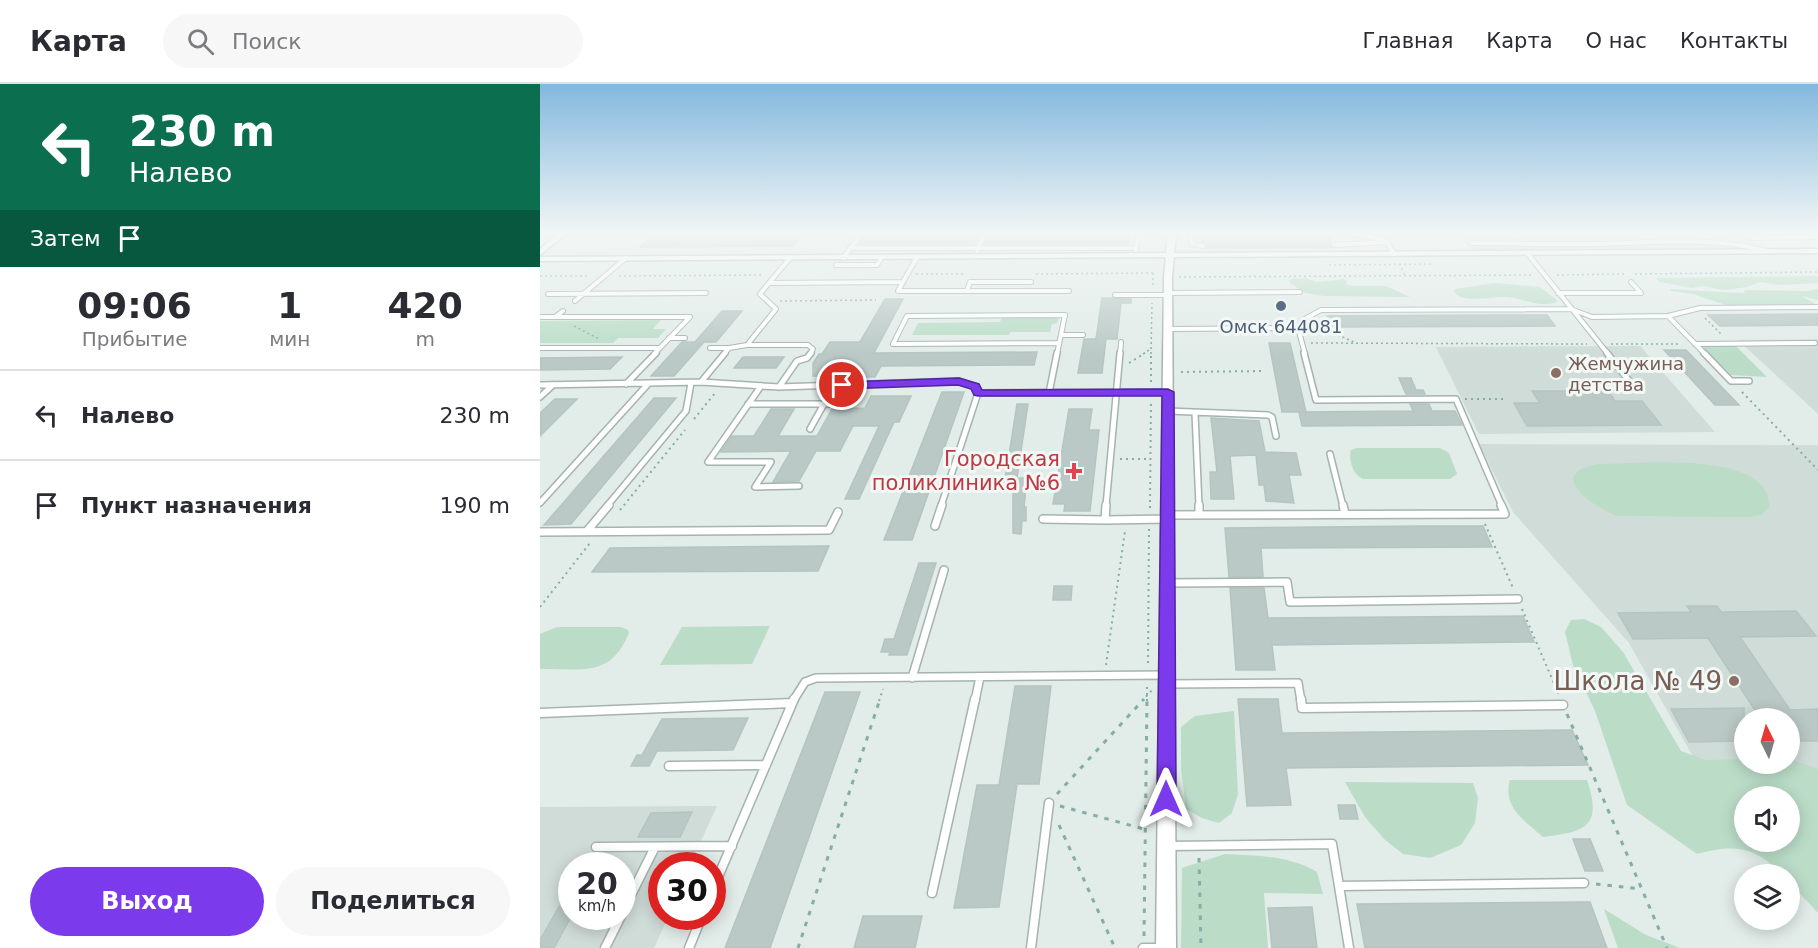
<!DOCTYPE html>
<html lang="ru">
<meta charset="utf-8">
<style>
body{margin:0;font-family:"DejaVu Sans",sans-serif;background:#f7f7f7;color:#2b2b33;height:100vh;display:flex;flex-direction:column;font-size:22px;white-space:nowrap}
*{box-sizing:border-box;margin:0}
p{font-size:20px;color:#7c7c81}
.icon{flex:none;width:33px;height:33px;fill:none;stroke:currentColor;stroke-width:2;stroke-linecap:round;stroke-linejoin:round}
.map{position:relative;flex:1;overflow:hidden}
.details{display:flex;flex-direction:column;background:#fff;width:540px}
.details>*{flex:none}
.hud{background:#0b6e4f;color:#fff;overflow:hidden}
.needle{width:39px;rotate:355deg}
.fabs{position:absolute;left:1194px;top:624px;display:grid;gap:12px}
.fabs a{display:grid;place-items:center;width:66px;height:66px;border-radius:50%;background:#fff;box-shadow:0 3px 15px #0003;font-size:30px}
.speed{position:absolute;left:18px;top:768px;display:flex;gap:12px;font-size:30px;font-weight:700;text-align:center}
.speed>*{display:grid;place-content:center;width:78px;height:78px;border-radius:50%;background:#fff;box-shadow:0 3px 15px #0003;line-height:1}
.speed small{font-size:15px;font-weight:400}
.speed .limit{border:9px solid #d22;background:#fff;color:#111}
.pin{position:absolute;display:grid;place-items:center;width:51px;height:51px;color:#fff;margin:-26px;border:3px solid #fff;border-radius:50%;box-shadow:0 2px 6px #0007}
.me{position:absolute;width:66px;margin:-33px;rotate:0deg;stroke-linejoin:round;filter:drop-shadow(0 0 4px #0008)}
.turn{display:flex;align-items:center;gap:21px;height:126px;padding:0 30px;font-size:27px}
.turn .icon{width:78px;height:78px;stroke-width:2.5}
.turn b{display:block;font-size:42px;line-height:51px}
.then{display:flex;align-items:center;height:57px;padding:0 30px;background:#0003;gap:12px;font-size:22px}
.eta{display:flex;justify-content:space-evenly;align-items:center;height:102px;text-align:center}
.eta b{font-size:36px;font-weight:700;line-height:42px}
.cta{display:flex;gap:12px;margin-top:auto;padding:12px 30px}
.cta a{flex:1;height:69px;border-radius:36px;background:#7c3aed;color:#fff;font-size:24px;font-weight:700;line-height:69px;text-align:center}
.cta a+a{background:#f7f7f7;color:#2b2b33}
ul{padding:0;list-style:none}
li{display:flex;align-items:center;gap:18px;height:90px;padding:0 30px;border-top:2px solid #e1e1e2}
li div{flex:1}
li b{display:block;font-size:22px}
li em{font-style:normal}
header{display:flex;align-items:center;gap:36px;box-sizing:border-box;height:84px;padding:0 30px;background:#fff;border-bottom:2px solid #e1e1e2}
header strong{font-size:28px}
nav{display:flex;gap:33px;margin-inline-start:auto;font-size:21px}
.search{width:420px;height:54px;background:#f7f7f7;display:flex;align-items:center;gap:15px;box-sizing:border-box;padding:0 21px;border-radius:33px;color:#7c7c81;font-size:22px}
main{display:flex;flex:1;min-height:0}
.map>svg:first-child{display:block}
</style>
<header>
<strong>Карта</strong>
<div class="search"><svg class="icon" aria-label="search" viewBox="0 0 24 24"><circle cx="10" cy="10" r="6"/><path d="M15 15l6 6"/></svg>Поиск</div>
<nav><a>Главная</a><a>Карта</a><a>О нас</a><a>Контакты</a></nav>
</header>
<main>
<section class="details">
<div class="hud">
<div class="turn"><svg class="icon" aria-label="left" viewBox="0 0 24 24"><path d="M17 20v-9H6M10 6l-5 5 5 5"/></svg><div><b>230 m</b>Налево</div></div>
<div class="then">Затем<svg class="icon" aria-label="arrive" viewBox="0 0 24 24"><path d="M6 21V4h12l-3 4 3 4H6"/></svg></div>
</div>
<div class="eta">
<div><b>09:06</b><p>Прибытие</p></div>
<div><b>1</b><p>мин</p></div>
<div><b>420</b><p>m</p></div>
</div>
<ul>
<li><svg class="icon" aria-label="left" viewBox="0 0 24 24"><path d="M17 20v-9H6M10 6l-5 5 5 5"/></svg><div><b>Налево</b></div><em>230 m</em></li>
<li><svg class="icon" aria-label="arrive" viewBox="0 0 24 24"><path d="M6 21V4h12l-3 4 3 4H6"/></svg><div><b>Пункт назначения</b></div><em>190 m</em></li>
</ul>
<div class="cta"><a>Выход</a><a>Поделиться</a></div>
</section>
<div class="map">
<svg width="1278" height="864" viewBox="0 0 1278 864">
<rect width="100%" height="100%" fill="#e2ece8"/>
<path fill="#d0dcd8" fill-rule="evenodd" d="M1036 150 1184 151 1202 167H931L920 152 954 151 993 154 992 152H1037Z
M1278 255V330L1198 256Z
M1100 262 1175 348 939 350 896 263Z
M939 360 1278 361V791L1250 758V712H1204L1164 692 1089 559 973 428ZM1204 634H1250V680H1204Z
M177 722 150 781 122 782V832L128 833 114 864H0V723ZM32 782H82V832H32Z"/>
<path fill="#bbddc8" fill-rule="evenodd" d="M1278 192V199L1239 201 1220 198 1207 203 1184 206 1162 202 1152 204 1119 198 1116 194Z
M765 194 777 198 804 195 807 197 806 200 812 202H846L870 213 784 212 765 209 749 198 750 195Z
M955 199 1000 203 1018 217C1002 226 982 213 964 213 950 213 934 217 921 213 917 211 917 211 914 208L915 205Z
M1130 205 1199 209H1204L1205 206 1266 207 1278 205V216L1262 212 1277 221H1186L1153 210 1131 207Z
M462 233H519L517 239 512 240 510 248H470L469 251H372L378 239 460 238Z
M121 236 113 245H126L118 254H78L73 259H0V237Z
M1195 261 1227 293 1191 291 1163 264 1165 262Z
M817 364H900L909 369 917 390 910 395H823C813 391 808 375 811 366Z
M1059 380C1095 380 1234 365 1229 424L1221 431 1207 433 1077 432C1052 422 1003 389 1059 380Z
M1044 535 1061 543 1083 568 1141 667 1166 676 1204 675V680H1250V675L1278 685V829L1250 799V790H1242C1214 762 1195 760 1157 770L1087 721 1055 627 1033 581 1025 548 1031 536ZM1204 712H1250V758H1204Z
M230 542 212 580 120 581 142 543Z
M17 543H81L88 546 89 549C70 595 41 584 0 585V550Z
M694 627 698 710 692 729 679 739 662 734 646 725 641 685V643L655 632Z
M970 696H1047C1063 743 1045 748 1003 753 985 737 962 723 970 696Z
M805 698 933 699 938 714 935 739 921 761 890 774 863 770 844 755 825 733Z
M685 770C718 772 748 771 777 788L783 810 724 809 728 864H641L642 784Z
M1064 825 1106 851 1140 864H1078Z"/>
<path fill="#bac9c5" stroke="#b4c5c0" stroke-width="1.5" d="M115 150H263L253 162 100 163Z
M325 150H439L435 160H319Z
M448 150H589L588 160H444Z
M767 151 790 153 791 164H666L667 160 662 158V152Z
M562 214 591 215V219H581L577 255H566L562 289H538L544 255H556Z
M345 215H363L334 269 497 268 494 281 341 282 335 293 273 292V279L279 270H282L290 258H320Z
M182 227H202L176 258H164L134 292H111L142 258H155Z
M1278 230V241L1180 242 1168 231Z
M950 231H1007L1015 242 790 243 787 232Z
M729 259H750L766 328 873 327 870 320H889L892 327H915L922 341 762 342 759 328H742Z
M1124 266H1146L1199 321H1175Z
M82 273 70 285 0 286V274Z
M203 273H244L236 284H194Z
M859 294H871L876 306H883L885 310H866Z
M992 307H1068L1075 317H1102L1121 341 987 342 974 319H1000Z
M402 308H424L372 456H344Z
M331 312H371L359 338H354L319 415H305L339 342H313L300 367H276L259 397 233 398 251 367 181 368 192 352H214L231 325H254L238 352H277L292 325 325 324Z
M114 314H136L31 440 4 441Z
M15 315H37L0 352V329Z
M477 320H488L477 394H487L484 423H486V437H482L481 450 473 449V404H463L467 383H462L464 371H469Z
M529 325H552L549 346H559L550 427H524L525 420H513Z
M671 334 719 337 725 368 756 369 761 391H749L754 419 726 417 724 401H719L716 371 690 372 694 415H671L670 388H677Z
M884 442H943L952 463 721 464 723 493H689L685 444Z
M289 462 278 487 52 488 70 464Z
M379 479H396L367 571H349L350 568H341L345 555H354Z
M514 502H532L531 516H513Z
M690 504H724L728 534 983 532 994 558 732 561 735 586H696Z
M1147 522H1177L1181 528 1256 527 1276 552 1200 553 1250 626 1278 625V657H1250V634H1220L1168 554 1093 555 1078 529 1151 528Z
M475 602H511L499 700H477L459 823 414 824 437 701H459Z
M285 608H320L230 864H185Z
M698 615H738L742 649 1032 646 1048 681 746 684 751 721 707 722Z
M1204 624V657L1149 658 1131 625Z
M208 634 193 666 117 667 109 682H91L97 671H102L122 635Z
M798 721H815L818 735H800Z
M152 728 140 753H98L111 729Z
M1033 755H1050L1063 787H1045Z
M32 800V831L14 864H0V856Z
M1050 818 1067 864H825L817 820Z
M772 823 777 864H732L728 824Z
M323 832H382L375 864H314Z"/>
<g fill="none" stroke-linecap="round" stroke-linejoin="round">
<defs>
<path id="service-far3" d="M658 150 651 154 652 160 663 162
M811 150 843 155
M1206 150 1212 154 1278 153
M932 159C972 159 1012 161 1052 160 1104 159 1176 152 1226 167
M794 161 847 158 854 170
M310 164H596
M596 166 598 152
M437 167 444 150
M987 169 1068 270
M250 174 229 199 363 198 377 173
M303 174 321 150
M296 181H337L342 173
M363 198 358 207H529
M427 207 430 198H491
M628 209 760 208
M1018 209H1101L1091 198
M8 210 166 209
M575 211H628
M35 217 86 174
M1128 232 1165 270
M0 233H15L23 227
M15 233H150L114 270
M758 244 765 270
M628 245 758 244 763 236 781 226 1031 225 1052 233 1128 232 1160 224 1278 223
M521 251H543
M129 254H145
M1155 260 1275 259
M207 261H268L273 265 270 270
M0 264H120
M170 264H189
M184 270 189 264 207 261 236 225 220 210 229 199
M517 270 525 231 367 232 353 260 519 259
M580 270 581 258"/>
<path id="service-far2" d="M764 269 776 316 916 315 962 422
M1067 269 1090 298
M1164 269 1191 297H1209
M161 298 185 269
M86 300 116 269
M0 301 161 298 239 303 419 297 436 303 438 309 401 422
M221 302 168 378H231L215 403 259 402
M239 303 257 277 267 274 271 269
M438 309 628 308
M509 309 517 269
M0 313 13 301
M208 320H306
M628 327 728 331 732 333 736 352
M655 329 659 422
M270 345 284 320
M790 370 803 422
M0 419 108 300
M67 422 146 327 151 299
M566 422 580 269"/>
<path id="service-far1" d="M566 421 565 436 628 435
M659 421V431
M803 421 805 430
M628 431 965 430 961 421
M503 435 565 436
M395 442 402 421
M47 447 69 421
M0 448 289 446 298 428
M628 499 747 498 750 518 978 515
M372 594 404 486
M627 600 758 599 761 617
M253 617 265 598 276 594 625 591
M435 617 440 593"/>
<path id="service" d="M761 615 762 624 1023 621
M0 629 252 619
M129 682 226 681
M630 762 792 760 799 802 1044 799
M56 763 192 762
M799 802 809 864
M172 807 254 615
M392 809 435 615
M82 829 115 763
M65 864 81 832
M149 864 162 832
M491 864 509 719
M603 864H623"/>
<path id="minor" d="M18 150H26L0 171V165Z
M628 150H636L634 169 1278 165V169L634 173 632 193 636 864H616L624 193 626 173 0 177V173L626 169Z"/>
</defs>
<use href="#service-far3" stroke="#a5b4b0" stroke-width="6"/>
<use href="#service-far2" stroke="#a5b4b0" stroke-width="8"/>
<use href="#service-far1" stroke="#a5b4b0" stroke-width="10"/>
<use href="#service" stroke="#a5b4b0" stroke-width="11"/>
<use href="#minor" stroke="#a5b4b0" stroke-width="3"/>
<path stroke="#83afa6" stroke-width="1.5" stroke-dasharray="2 3" stroke-linecap="butt" d="M859 180 865 191
M789 181 891 180
M613 189V202
M376 190H425
M496 190 614 189
M1095 190 1278 188
M1017 191 1086 190
M0 192H50
M79 192 224 191
M639 193 993 191
M240 217 336 216
M1165 234 1182 251
M775 241 814 258
M34 242 59 255
M771 259 1047 260
M1071 260H1140
M603 270 612 264
M611 270 612 219"/>
<path stroke="#83afa6" stroke-width="2" stroke-dasharray="2 4" stroke-linecap="butt" d="M589 279 605 269
M641 288 725 287
M611 298V269
M1202 308 1278 386
M925 315H967
M154 335 175 309
M580 375H610
M610 424 611 318
M80 426 145 346
M945 440 973 504
M0 523 50 459
M982 525 1019 611
M608 579 609 444
M566 581 585 447
M339 617 343 605
M602 617 612 606
M607 617V600"/>
<path stroke="#83afa6" stroke-width="3" stroke-dasharray="4.5 7" stroke-linecap="butt" d="M1027 630 1127 864
M517 710 604 615
M520 722 604 745
M519 741 575 864
M659 774 661 864
M1056 800 1101 805
M604 852 607 615
M258 864 340 615"/>
<use href="#service-far3" stroke="#fff" stroke-width="4"/>
<use href="#service-far2" stroke="#fff" stroke-width="5"/>
<use href="#service-far1" stroke="#fff" stroke-width="7"/>
<use href="#service" stroke="#fff" stroke-width="8"/>
<use href="#minor" fill="#fff" fill-rule="evenodd"/>
</g>
<linearGradient id="sky" x2="0" y2="1"><stop stop-color="#83b8de"/><stop offset="0.55" stop-color="#f2f6f5"/><stop offset="1" stop-color="#f2f6f5" stop-opacity="0"/></linearGradient>
<rect width="1278" height="271" fill="url(#sky)"/>
<path fill="#7c3aed" stroke="#51269a" stroke-width="1.5" d="M419 294 439 300 442 306 628 305 634 308 636 715 633 722 626 725 620 722 617 715 622 312H438L434 311 431 305 418 301 302 305 296 301 302 298Z"/>
<circle fill="#5c6f8a" stroke="#f2f8f6" stroke-width="2" cx="741" cy="222" r="6"/>
<g fill="#8d6e63" stroke="#f2f8f6" stroke-width="2">
<circle cx="1016" cy="289" r="6"/>
<circle cx="1194" cy="597" r="6"/>
</g>
<path fill="#e0444e" stroke="#f2f8f6" stroke-width="2" d="M531 378h6v6h6v6h-6v6h-6v-6h-6v-6h6z"/>
<g text-anchor="middle" dominant-baseline="central" stroke-width="6" stroke-linejoin="round" paint-order="stroke">
<g font-size="18" fill="#4e5e75" stroke="#f2f8f6">
<text x="741" y="242">Омск 644081</text>
</g>
<g font-size="18" fill="#785e54" stroke="#f2f8f6" text-anchor="start">
<text x="1028" y="279">Жемчужина<tspan x="1028" dy="21">детства</tspan></text>
</g>
<g font-size="21" fill="#be3a42" stroke="#f2f8f6" text-anchor="end">
<text x="520" y="375">Городская<tspan x="520" dy="24">поликлиника №6</tspan></text>
</g>
<g font-size="26" fill="#785e54" stroke="#f2f8f6" text-anchor="end">
<text x="1182" y="597">Школа № 49</text>
</g>
</g>
</svg>
<div class="fabs">
<a><svg class="needle" viewBox="-14 -14 28 28"><path d="M0-13l5 13h-10z" fill="#e53935"/><path d="M0 13l5-13h-10z" fill="#7c7c81"/></svg></a>
<a><svg class="icon" aria-label="sound" viewBox="0 0 24 24"><path d="M4 9h4l5-4v14l-5-4H4zM17 9q2 3 0 6"/></svg></a>
<a><svg class="icon" aria-label="layers" viewBox="0 0 24 24"><path d="M12 4l9 5-9 5-9-5zM3 14l9 5 9-5"/></svg></a>
</div>
<div class="speed"><div>20<small>km/h</small></div><div class="limit">30</div></div>
<div class="pin" style="left:302px;top:301px;background:#d93025"><svg class="icon" aria-label="arrive" viewBox="0 0 24 24"><path d="M6 21V4h12l-3 4 3 4H6"/></svg></div>
<svg class="me" style="left:626px;top:715px" viewBox="-20 -20 40 40"><path d="M0-17L14 15 0 8-14 15z" fill="#7c3aed" stroke="#fff" stroke-width="4"/></svg>
</div>
</main>
